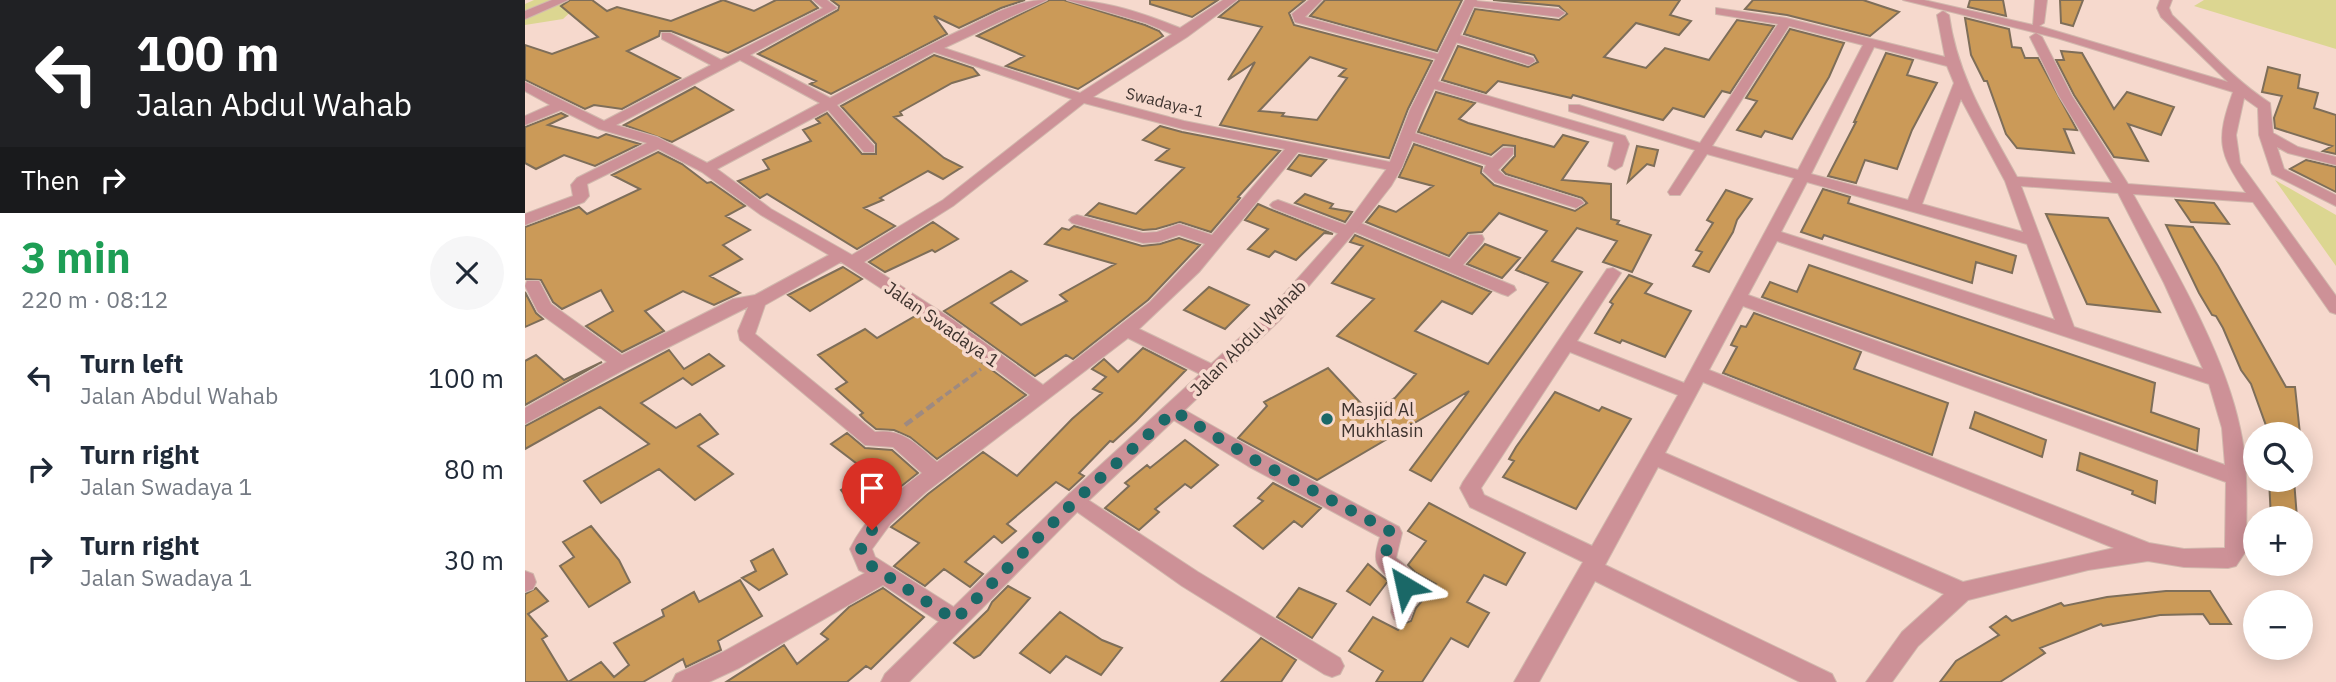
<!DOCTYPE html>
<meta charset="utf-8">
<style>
body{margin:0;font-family:"IBM Plex Sans",sans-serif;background:#f6f6f7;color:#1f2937;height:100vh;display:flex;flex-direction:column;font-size:26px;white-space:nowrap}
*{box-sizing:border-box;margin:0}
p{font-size:23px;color:#747a83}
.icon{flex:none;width:38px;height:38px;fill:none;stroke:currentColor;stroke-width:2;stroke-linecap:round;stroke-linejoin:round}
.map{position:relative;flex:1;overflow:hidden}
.drawer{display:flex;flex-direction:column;background:#fff;width:525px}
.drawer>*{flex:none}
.top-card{background:#202124;color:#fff;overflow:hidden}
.buttons{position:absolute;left:1718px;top:422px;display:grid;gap:14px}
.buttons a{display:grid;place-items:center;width:70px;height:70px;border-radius:50%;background:#fff;box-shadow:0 4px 18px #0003;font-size:35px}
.pin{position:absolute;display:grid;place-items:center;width:60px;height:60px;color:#fff;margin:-72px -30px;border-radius:50% 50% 50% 0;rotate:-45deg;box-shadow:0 0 7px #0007}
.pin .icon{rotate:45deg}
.me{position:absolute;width:77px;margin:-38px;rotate:324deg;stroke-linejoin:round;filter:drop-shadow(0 0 5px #0008)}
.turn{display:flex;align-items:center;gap:24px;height:147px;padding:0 21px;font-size:32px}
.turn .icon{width:91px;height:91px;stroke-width:2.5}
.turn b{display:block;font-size:49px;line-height:60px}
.then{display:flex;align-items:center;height:66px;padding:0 21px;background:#0003;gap:14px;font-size:26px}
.round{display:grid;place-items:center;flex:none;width:74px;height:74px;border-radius:37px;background:#f6f6f7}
.summary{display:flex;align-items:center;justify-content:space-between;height:119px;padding:0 21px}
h1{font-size:42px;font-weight:800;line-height:52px;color:#1e9e55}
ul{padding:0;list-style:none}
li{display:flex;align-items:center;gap:21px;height:91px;padding:0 21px}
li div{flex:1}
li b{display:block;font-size:26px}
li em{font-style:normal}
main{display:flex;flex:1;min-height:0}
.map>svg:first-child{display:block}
</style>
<main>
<section class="drawer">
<div class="top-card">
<div class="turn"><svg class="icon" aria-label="left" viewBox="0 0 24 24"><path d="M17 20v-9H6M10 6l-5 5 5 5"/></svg><div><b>100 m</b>Jalan Abdul Wahab</div></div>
<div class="then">Then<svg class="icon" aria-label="right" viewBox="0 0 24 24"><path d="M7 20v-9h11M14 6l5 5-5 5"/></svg></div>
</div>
<div class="summary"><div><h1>3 min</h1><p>220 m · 08:12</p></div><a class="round"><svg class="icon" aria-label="close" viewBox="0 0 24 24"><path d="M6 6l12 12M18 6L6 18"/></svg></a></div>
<ul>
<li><svg class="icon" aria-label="left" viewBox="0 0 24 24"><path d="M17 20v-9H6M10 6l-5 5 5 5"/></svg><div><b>Turn left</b><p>Jalan Abdul Wahab</p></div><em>100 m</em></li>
<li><svg class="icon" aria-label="right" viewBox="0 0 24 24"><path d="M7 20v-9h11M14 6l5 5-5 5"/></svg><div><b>Turn right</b><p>Jalan Swadaya 1</p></div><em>80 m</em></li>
<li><svg class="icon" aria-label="right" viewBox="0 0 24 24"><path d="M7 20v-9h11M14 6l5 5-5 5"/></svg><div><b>Turn right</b><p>Jalan Swadaya 1</p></div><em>30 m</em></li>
</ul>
</section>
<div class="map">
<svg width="1811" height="682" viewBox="0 0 1811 682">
<rect width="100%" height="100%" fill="#f6d9cd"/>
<path fill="#dcd691" d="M9 0H43L52 6 38 19 0 25V4Z
M1679 0H1811V49L1669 6Z
M1750 180 1811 215V266Z"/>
<path fill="#cb9a58" stroke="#7e6e59" stroke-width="2" fill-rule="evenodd" d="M45 0H67L82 11 92 7 146 21 198 0 229 11 251 0H285L293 8 203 53 146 31H135L134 36 102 51 155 78 97 109 69 105 60 109 0 80V45L27 54 73 37 36 6Z
M306 0H500L476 8 434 28 409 16 422 34 306 94 285 84 291 81 233 54 313 10 314 6Z
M524 0H539L620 25 634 31 638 36 553 89 481 66 499 56 452 36Z
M625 0H693L667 17 625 4Z
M715 0H780L764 13 769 25 907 61 883 109 864 158 695 125 730 62 703 80 737 27 694 17ZM785 57 821 69 814 76 822 78 792 120 757 116 759 113 734 111Z
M800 0H937L912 51 785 16Z
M968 0H1155L1145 15 1166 21 1154 35 1111 23 1079 57 1121 68 1140 48 1184 60 1212 20 1249 26 1205 93 1197 91 1179 117 1148 108 1138 120 1048 95 1046 98 973 81 961 93 917 80 933 46 1003 67 1013 62 1009 55 939 34 950 9 1034 20 1042 14 1034 6Z
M1228 0H1338L1374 12 1345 36 1262 15 1220 9Z
M1445 0H1478L1481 16 1443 7Z
M1535 0H1558L1548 26 1536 23Z
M1440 18 1484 29 1487 47 1496 48 1500 58H1513L1552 130 1539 129 1549 153 1492 148 1481 134 1462 81H1459L1446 55Z
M1265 29 1319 43 1304 77 1267 139 1240 131 1236 137 1212 130 1232 101 1221 98Z
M1536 51 1557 53 1589 109 1602 92 1649 107 1636 135 1603 124 1623 161 1589 157 1549 95 1531 60H1539Z
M1361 53 1388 60 1382 75 1412 83 1387 130 1372 169 1340 160 1331 183 1303 176 1331 122H1329Z
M409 55 448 68 454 75 427 83 375 112 377 115 369 117 419 158 437 167 418 179 403 171 355 198 358 200 339 208 370 226 332 249 242 194 235 198 213 181 244 169 238 160 286 141 278 130 295 123 291 119 302 113 337 154H351V144L316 106Z
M1743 67 1775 75 1773 88 1793 93 1789 108 1811 115V154L1798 151 1807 146 1750 128 1749 118 1757 96 1737 92Z
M170 87 208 110 147 142 99 125Z
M911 92 950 103 934 119 943 123 1029 147 1038 135 1063 142 1037 180 1086 184V219L1094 221 1092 224 1126 235 1107 272 1078 262 1092 241 1052 228 1027 261 1057 272 906 481 885 470 944 391 792 480 713 438 742 406 739 402 803 368 844 412 870 398 891 374 812 336 849 299 807 283 838 246 825 242 830 235 966 292 947 314 917 301 890 331 963 364 1023 283 991 270 1022 231 974 213 957 232 943 233 924 256 841 222 854 206 871 212 908 186 874 177 889 144 957 167 956 173 969 185 1050 211 1062 203 1057 198 981 174 977 170 990 156V146L978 145 966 155 893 132Z
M36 113 42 116 23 125 73 138 81 134 115 144 70 166 39 155 11 169 0 163V127Z
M635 126 657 132 755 151 713 197 715 198 686 232 655 222 631 229 618 230 561 215 574 203 611 214 659 168 631 160 644 149 618 140Z
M1112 146 1133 150 1129 166 1122 164 1103 182Z
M133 152 157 164 182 183 186 182 220 206 201 216 225 230 198 245 217 259 185 276 215 293 189 305 158 291 120 311 139 331 97 352 61 326 88 311 76 290 37 309 28 302 16 280 0 279V227L54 207 62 214 115 189 87 175Z
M774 155 801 160 786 176 763 169Z
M1781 160 1811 167V192L1765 169Z
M1298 189 1325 197 1323 203 1491 256 1487 273 1451 262 1447 283 1299 235 1297 239 1276 232Z
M1201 190 1227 199 1212 220 1208 232 1184 272 1168 266 1177 252 1171 250 1188 223 1182 220Z
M780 194 808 204 805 208 827 212 820 222 770 203Z
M1651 200 1689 203 1704 224 1666 222Z
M733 204 747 210 808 234 799 233 771 260 750 251 744 257 723 249 743 229 720 220Z
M1521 214 1583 218 1635 312 1562 304Z
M408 222 433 239 410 252 407 250 360 272 344 262Z
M1641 225 1668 227 1693 266 1761 387H1770L1775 434 1743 431 1726 384 1716 370 1698 328 1691 316 1687 315 1674 293Z
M549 226 617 246 635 244 654 238 675 245 623 300 548 359 541 355 510 376 419 311 486 271 502 281 466 303 496 325 542 301 535 295 590 264 520 244 537 228 544 230Z
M960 244 995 258 977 278 942 264Z
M1284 265 1630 383 1626 412 1674 429 1672 451 1237 297 1245 282 1272 292Z
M318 267 337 279 285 311 263 295Z
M1104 275 1127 284 1120 293 1166 311 1140 357 1097 340 1095 343 1070 333 1088 304 1085 302Z
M684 287 724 305 700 329 659 310Z
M0 292 11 313 18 319 0 327Z
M1229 313 1336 352 1329 369 1423 403 1407 455 1198 373 1212 347 1206 345 1216 326 1221 327Z
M392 315 501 395 412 459 385 437 369 430 351 429 340 420 335 415 338 413 311 389 322 382 293 355 340 329 352 338Z
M618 348 661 370 611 421 588 442 585 441 554 473 559 476 544 490 531 482 482 524 491 531 477 543 469 536 440 562 458 574 445 587 419 569 400 586 369 566 394 543 366 527 403 494 458 452 492 476 547 419 577 393 568 389 581 377 567 369 579 359 593 372Z
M144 350 159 369 184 354 199 366 167 385 158 378 116 403 151 428 175 414 193 434 173 446 208 474 170 500 134 469 76 503 59 481 124 444 75 407 0 449V426Z
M11 355 39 380 77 362 0 405V361Z
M1030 392 1074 411 1077 407 1106 419 1051 509 978 477 989 461 984 459 991 447Z
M1450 412 1521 440 1517 457 1445 428Z
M322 433 340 448 367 450 393 473 364 496 340 521 316 490 344 473 306 444Z
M660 440 693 465 666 488 660 484 630 509 634 512 614 530 580 508 604 486 600 483 622 465 625 468Z
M1555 453 1632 481 1630 503 1607 494 1608 491 1552 470Z
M1744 480H1769L1772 518H1746Z
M748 483 796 508 777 527 769 521 738 549 709 526 738 501 733 498Z
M904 503 1000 553 981 585 959 575 942 602 964 613 943 647 926 638 897 682H851L858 671 824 651 848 617 873 630 878 624 886 621 891 608 911 584 890 572 883 565 901 541 883 531Z
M66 526 94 560 105 582 64 607 35 566 49 557 38 542Z
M248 549 262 574 234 590 217 578 231 571 226 561Z
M843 564 863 581 845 605 822 591Z
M215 580 237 616 193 641 196 650 161 667 158 659 118 682H43L76 662 89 677 104 665 89 643 139 616 137 610 169 592 174 602Z
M483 586 505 598 455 655 449 658 429 643 463 610 467 602Z
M11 588 23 601 3 614 22 636 17 639 43 682H0V594Z
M358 588 399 617 346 669 341 666 322 682H201L259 645 272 664 303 639 296 634 324 607Z
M774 588 811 604 787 638 752 617Z
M1685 591 1706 624H1685L1678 614 1635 615 1578 626 1576 624 1515 648 1520 653 1475 682H1415L1431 661 1474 635 1465 627 1481 616 1487 621 1536 603 1539 606 1582 597 1641 591Z
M535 612 577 640 597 648 576 675 541 656 525 673 495 653Z
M736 638 771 660 756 682H696Z"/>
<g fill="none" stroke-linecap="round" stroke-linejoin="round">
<defs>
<path id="minor" d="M27 0H43L0 19V11Z
M288 0H302L312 8 225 55 305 98C348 75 391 51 436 30 463 17 490 0 522 0L419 48 555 93 647 34 621 23 542 0C580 0 620 14 655 28L698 0H712L662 37 568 97 659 121 870 163 877 167 870 171 773 152 674 272 614 329 695 368 698 373 695 378H683L603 338 401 492 366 523 347 549 350 557 438 613 441 620 438 627 430 630 422 627 358 585 214 668 184 682H147L151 674 198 652 340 573 334 570 325 549C341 516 368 494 397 473L368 447 340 445 215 340 213 331 223 307 102 368 0 424V408L82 362 13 312 0 286 2 281H14L26 304 97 355 208 299 230 295 304 255 236 215 177 172 133 149 62 184 64 196 59 202 0 225V214L48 196 46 185 52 178 122 143 74 129 36 110 0 125V116L25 105 0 91V82L79 121 186 65 137 39V33H145L196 60 298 8ZM409 52 547 99 418 200 327 255 246 209 192 169 303 110 339 152H349V146L312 105ZM215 60 295 103 182 163 132 137 91 125ZM559 103 658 129 760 149 687 235 654 224 632 232 618 233 552 215 547 217 544 220 547 223 618 243 634 242 654 235 680 244 625 302 518 385 427 319 339 262 428 206ZM316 262 415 327 505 395 412 462C392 445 378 428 350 432L230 334 240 305Z
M784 0H797L780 17 924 57 918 61 770 22 767 14Z
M941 0 1034 9 1040 13 1034 17 945 6 941 4Z
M1378 0H1399L1508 25 1510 0H1522L1519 23 1514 26 1703 82 1636 17 1632 8 1635 0H1647L1644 8 1647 15C1679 45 1709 80 1745 103L1748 133 1773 147 1811 157V165L1763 153 1752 147 1759 169 1811 195V206L1747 174 1734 135 1733 108 1719 98 1711 135 1715 163 1811 296V314L1805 312 1728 202 1608 194C1646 263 1699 351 1715 428 1724 468 1721 510 1721 551L1711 566 1703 568 1659 567 1623 561 1563 570 1443 600 1393 646 1367 682H1341L1377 632 1419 594 1133 467 1080 565 1307 674 1311 682H1275L1070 581 1014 682H989L1058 562 945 507 935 488 938 482 1082 269 1088 268 1096 273 1052 341 1159 383 1269 178 1182 154 1155 195H1145L1143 192 1170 150 1044 111V105H1054L1175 143 1253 24 1191 14V8L1261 18 1420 57 1412 15 1418 11 1424 15C1432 75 1463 124 1492 177L1587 183 1534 96 1505 37 1511 33 1517 37 1547 96 1603 184 1721 193C1693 152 1691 140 1708 92L1532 38ZM1264 26 1338 45 1273 170 1187 146ZM1349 47 1422 66 1429 83 1383 200 1286 174ZM1436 99 1480 181 1498 232 1397 204ZM1282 182 1502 244 1530 320 1256 232ZM1496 186 1593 193 1639 283 1678 369 1549 327ZM1252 241 1684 384 1697 428 1700 465 1223 295ZM1218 306 1701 482 1700 548 1659 549 1624 543 1184 370ZM1045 352 1153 395 1067 546 959 495 956 488ZM1178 382 1589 548 1438 582 1140 453Z
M928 33 1008 58 1010 61 1004 65 924 40V34Z
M905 79 1100 136 1104 144 1097 166 1090 170 1083 166 1089 142 900 86V80Z
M883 131 967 158 978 148H988V154L973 170 980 176 1056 200 1059 203 1051 208 970 182 958 171 961 165 878 138V132Z
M753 200 821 225 828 220 833 222 925 259 945 235H957L959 239 957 243 938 265 989 286 991 290 983 296 977 294 830 232 823 236 817 235 748 208 745 205 748 202Z
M649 404 737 454 874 527 877 533 871 558C877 563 884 568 888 574 895 584 889 609 885 619L877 622 869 619 866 612 869 583C850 565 847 562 855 537L723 466 642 416 640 411 642 406Z
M551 492 673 572 815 658 819 666 815 674 807 677 799 674 657 586 544 506 541 500 544 494Z
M0 571 8 574 11 582 8 589 0 592Z"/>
<path id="tertiary" d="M940 0H952L899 110 877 167 866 186 833 228 755 320 558 506 384 682H356L360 674 544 494 743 312 823 222 863 167 885 110Z"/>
</defs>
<use href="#minor" stroke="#d1b8ad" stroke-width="2"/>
<use href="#tertiary" stroke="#d1b8ad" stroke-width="2"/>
<path stroke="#9e8a81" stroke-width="3.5" stroke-dasharray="7 3.5" stroke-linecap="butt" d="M412 401 456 369"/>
<path stroke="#9e8a81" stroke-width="4.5" stroke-dasharray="9 4.5" stroke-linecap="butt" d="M380 425 414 400"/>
<use href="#minor" fill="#cd9197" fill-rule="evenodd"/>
<use href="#tertiary" fill="#cd9197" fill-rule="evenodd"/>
</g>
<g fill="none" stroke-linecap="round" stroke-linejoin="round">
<path stroke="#1a6867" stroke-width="12" stroke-dasharray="0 21.6" d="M347 530 336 549 342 563 430 620 551 500 649 411 730 460 863 530 867 533 860 555 862 563 876 573 880 586"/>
</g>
<circle fill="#1a6867" stroke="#f6d9cd" stroke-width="2.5" cx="802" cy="419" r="7"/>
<g text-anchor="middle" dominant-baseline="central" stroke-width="7" stroke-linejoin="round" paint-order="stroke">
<g font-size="16" fill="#3e332e" stroke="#f6d9cd">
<text transform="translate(640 102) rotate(14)">Swadaya-1</text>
</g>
<g font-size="18" fill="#3e332e" stroke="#f6d9cd">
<text transform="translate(417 324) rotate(35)">Jalan Swadaya 1</text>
<text transform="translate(723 338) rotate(-45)">Jalan Abdul Wahab</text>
</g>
<g font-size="18" fill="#3e332e" stroke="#f6d9cd" text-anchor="start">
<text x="816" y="409">Masjid Al<tspan x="816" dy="21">Mukhlasin</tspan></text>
</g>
</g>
</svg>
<div class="buttons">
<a><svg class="icon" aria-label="search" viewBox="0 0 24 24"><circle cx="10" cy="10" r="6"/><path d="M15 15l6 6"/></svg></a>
<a>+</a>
<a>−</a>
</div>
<div class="pin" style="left:347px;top:530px;background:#d93025"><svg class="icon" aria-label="arrive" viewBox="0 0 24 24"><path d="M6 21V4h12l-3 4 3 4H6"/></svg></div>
<svg class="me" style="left:880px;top:586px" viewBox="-20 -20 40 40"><path d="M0-17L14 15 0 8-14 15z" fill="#1a6867" stroke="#fff" stroke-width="4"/></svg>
</div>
</main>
